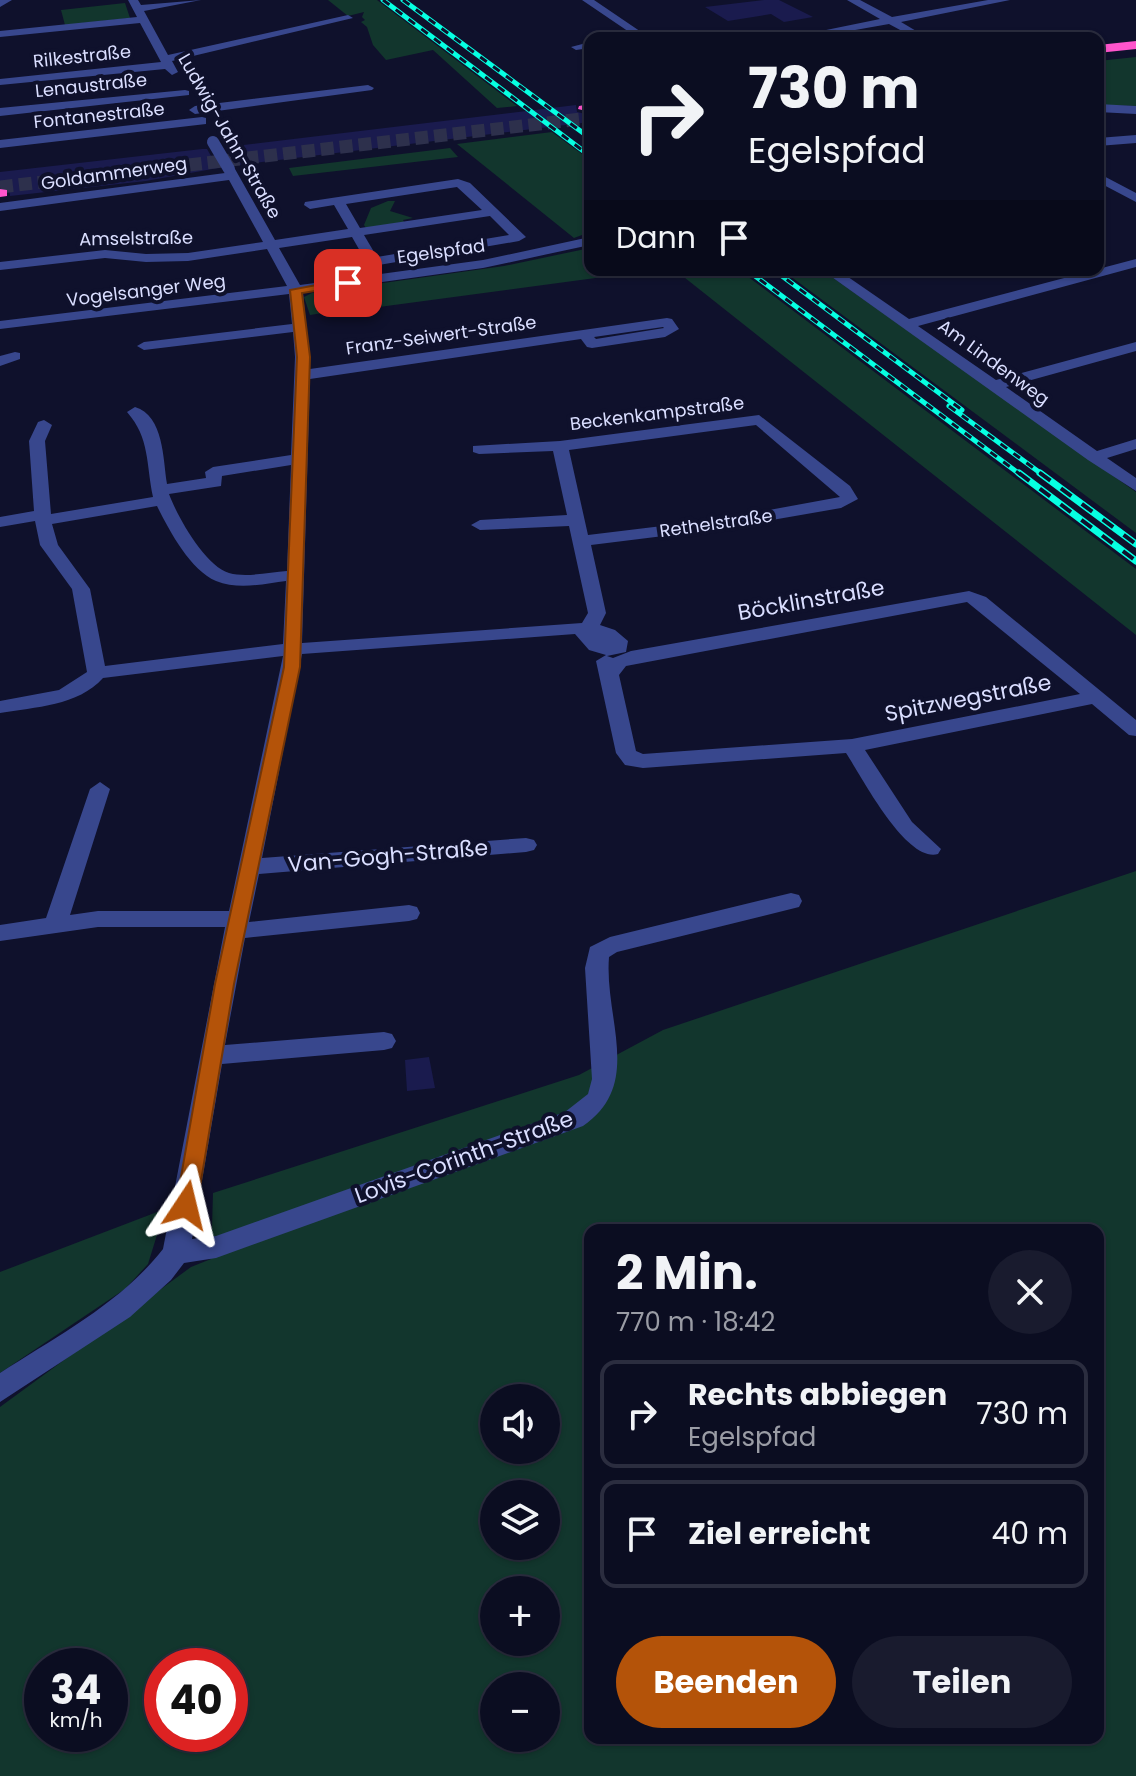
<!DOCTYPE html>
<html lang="de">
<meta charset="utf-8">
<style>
body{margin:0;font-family:Poppins,sans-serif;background:#191b2e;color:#f1f3f6;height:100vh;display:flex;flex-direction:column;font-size:30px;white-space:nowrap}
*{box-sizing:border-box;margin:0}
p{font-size:26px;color:#9a9ca5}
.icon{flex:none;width:44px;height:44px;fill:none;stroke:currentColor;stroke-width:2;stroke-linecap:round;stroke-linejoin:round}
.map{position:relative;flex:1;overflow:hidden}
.panel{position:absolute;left:584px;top:1224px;width:520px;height:520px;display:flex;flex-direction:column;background:#0b0d21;border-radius:16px;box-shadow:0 2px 6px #0004,0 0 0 2px #2b2d3f}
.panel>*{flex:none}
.banner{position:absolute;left:584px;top:32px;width:520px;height:244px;border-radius:16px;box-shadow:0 2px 6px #0004,0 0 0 2px #2b2d3f;background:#0b0d21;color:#f1f3f6;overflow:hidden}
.fabs{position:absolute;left:480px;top:1384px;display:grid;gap:16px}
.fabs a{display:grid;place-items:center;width:80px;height:80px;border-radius:50%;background:#0b0d21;box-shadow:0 2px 6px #0004,0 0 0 2px #2b2d3f;font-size:40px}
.speed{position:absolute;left:24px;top:1648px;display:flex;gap:16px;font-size:40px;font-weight:700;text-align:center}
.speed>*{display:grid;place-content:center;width:104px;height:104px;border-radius:50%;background:#0b0d21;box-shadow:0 2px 6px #0004,0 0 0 2px #2b2d3f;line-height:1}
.speed small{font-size:20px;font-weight:400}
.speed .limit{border:12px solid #d22;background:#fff;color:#111}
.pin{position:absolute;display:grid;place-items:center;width:68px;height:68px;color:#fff;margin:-34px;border-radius:16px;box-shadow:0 4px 12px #0006}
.me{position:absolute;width:88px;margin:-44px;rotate:10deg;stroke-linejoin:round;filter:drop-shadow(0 0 6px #0008)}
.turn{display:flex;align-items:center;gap:28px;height:168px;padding:0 32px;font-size:36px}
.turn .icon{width:104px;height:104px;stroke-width:2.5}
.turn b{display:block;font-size:56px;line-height:68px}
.then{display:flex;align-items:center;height:76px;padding:0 32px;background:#0003;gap:16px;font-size:30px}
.round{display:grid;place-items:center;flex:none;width:84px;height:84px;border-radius:42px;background:#191b2e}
.head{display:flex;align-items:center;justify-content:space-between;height:136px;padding:0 32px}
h1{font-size:48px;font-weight:700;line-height:60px}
.button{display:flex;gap:16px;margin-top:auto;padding:16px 32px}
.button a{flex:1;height:92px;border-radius:48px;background:#b45309;color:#fff;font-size:32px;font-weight:700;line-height:92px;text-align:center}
.button a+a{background:#191b2e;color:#f1f3f6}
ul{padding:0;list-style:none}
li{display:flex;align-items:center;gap:24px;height:108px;margin:0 16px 12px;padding:0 16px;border:4px solid #2b2d3f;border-radius:16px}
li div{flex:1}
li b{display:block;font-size:30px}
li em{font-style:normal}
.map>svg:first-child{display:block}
</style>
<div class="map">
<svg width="1136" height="1776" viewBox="0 0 1136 1776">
<rect width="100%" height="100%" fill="#0f112c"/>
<path fill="#12362d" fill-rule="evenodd" d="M328 0H377L517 106 497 108 433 50 386 60 373 45 367 27 361 22 365 20 362 17 364 12 348 16Z
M125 3 130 18 65 25 61 10Z
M1136 57V106L1098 105V61Z
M552 132 590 160V232L574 238 457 144Z
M450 148 458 157 293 176 289 168Z
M388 201H395L390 211 413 218 403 220 404 222 366 228 364 225 371 208Z
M590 248V270H655L349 311 347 307 330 309 329 312 310 315 304 297 312 293 504 266Z
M675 270H739L1136 569V635Z
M782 270H822L1136 492V533Z
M1136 871V1776H0V1407L191 1267 211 1259 213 1193 579 1075 663 1030ZM590 1230H1098V1738H590ZM494 1398H546V1450H494ZM494 1494H546V1546H494ZM494 1590H546V1642H494ZM42 1666H110V1734H42ZM162 1666H230V1734H162ZM494 1686H546V1738H494Z
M165 1209 148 1264 125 1289 0 1373V1272Z"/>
<path fill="#1a1b4e" d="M764 0H779L813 17 784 22 771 14 728 21 705 7Z
M576 105 577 112 590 115V122L238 165 227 147Z
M202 149H207L218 168 146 181 10 196 9 188 0 186V172Z
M429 1057 435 1088 407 1091 405 1060Z"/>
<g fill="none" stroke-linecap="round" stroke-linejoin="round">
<path stroke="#2d304c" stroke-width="13" stroke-dasharray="13 6" stroke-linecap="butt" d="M0 187 590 118"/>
<path fill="#38478d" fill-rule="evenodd" d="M0 0H12L0 7Z
M128 0H138L141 5 201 0 144 11 168 55 348 15 353 18 172 61 178 72 172 75 165 69 0 85V79L161 62 140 23 0 37V31L137 17Z
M582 0H594L650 38H638Z
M847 0H860L892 17 988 0H1010L901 22 928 38H915L889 24 810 38H787L880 19Z
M590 42V48L576 50 571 47Z
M368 85 374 88 372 90 195 114 189 110 195 106Z
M185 90 189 91V95L0 116V108Z
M1098 104 1136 106V114L1098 112Z
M202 117 206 118V124L0 148V140Z
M1136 135V143L1098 146V138Z
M229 165 235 169 275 240 348 229 334 205 310 209 304 205 305 202 458 179 470 183 526 237 519 241 373 266 368 265 352 237 279 248 300 285 483 260 590 237V245L483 268 303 293 310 369 667 318 672 319 679 329 665 337 592 348 587 347 581 339 310 379 302 643 582 623 588 613 569 526 480 530 471 525 480 520 567 515 553 451 479 454 473 452V446L560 441 759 415 850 486 858 499 841 508 720 529 591 545 606 613 600 625 615 630 628 641 626 652 607 656 613 658 631 651 969 591 986 597 1136 720V736L1129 735 1092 704 865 750 912 822 941 849 938 854C906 863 862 777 846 753L643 768 625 765 616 753 596 661 606 655 589 650 575 634 302 654 262 858 526 838 534 840 537 845 534 850 526 852 259 874 249 922 409 905 417 907 420 913 417 919 409 921 245 938 225 1045 384 1032 392 1034 396 1041 392 1048 384 1050 222 1064 192 1239 216 1236 565 1112 588 1094 592 1079 585 968 590 947 610 937 791 893 799 895 802 901 799 907 791 909 617 952 609 957C604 1019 644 1084 583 1126L216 1258 184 1263 171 1280 130 1317 0 1402V1373C57 1336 121 1303 163 1249L225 927H98L0 941V925L46 918 90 789 100 782 110 789 70 915 98 911H229L283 656 103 678C78 706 35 707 0 713V701L59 690 87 672 72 589 40 545 35 521 0 527V517L34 511 29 441 38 422 44 420 52 425 45 441 51 514 153 497C146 464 150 438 127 412L135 407C164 416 163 459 167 484L206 478 205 472 213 467 291 455 295 357 293 332 144 350 137 346 144 342 292 324 289 294 0 329V321L287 286 267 249 188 261 146 262 105 258 0 270V262L105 250 146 254 188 253 263 242 229 180 0 211V203L225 173 223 169ZM457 187 482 210 360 228 346 204ZM490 216 509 235 377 257 364 235ZM664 328 596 339 594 337 663 327ZM756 425 840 497 720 519 588 535 569 450ZM291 465 287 571C269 572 247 578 229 573 205 566 177 516 169 494L221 486 222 476ZM157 506C169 530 190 570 216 581 238 590 264 584 286 581L283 644 105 666 90 589 58 545 52 524ZM967 602 1080 694 852 739 643 754 636 751 619 675 626 666Z
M1098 173 1136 193V202L1098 182Z
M1136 259V267L918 326 996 380 1136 342V351L1006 387 1097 451 1136 439V449L1107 458 1136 478V491L1088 460 822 270H838L909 319Z
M15 352 20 353V359L0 366V356Z"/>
<path fill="#f5c" fill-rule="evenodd" d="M1136 41V49L1098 53V45Z
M590 104V112L578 109 579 106Z
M0 189 7 190V196L0 197Z"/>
<defs>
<path id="rail-far1" d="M383 0 590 156
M403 0 590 138
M747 270 1021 475
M774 270 962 410
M949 406 1043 475"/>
<path id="rail" d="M1019 473 1136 561
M1040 473 1136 544"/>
</defs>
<use href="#rail-far1" stroke="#06ffe2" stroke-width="5"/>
<use href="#rail" stroke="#06ffe2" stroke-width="7"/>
<use href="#rail-far1" stroke="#0f112c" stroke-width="3" stroke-dasharray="8" stroke-linecap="butt"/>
<use href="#rail" stroke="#0f112c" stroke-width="4" stroke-dasharray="13" stroke-linecap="butt"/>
<path stroke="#38478d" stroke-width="12" d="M213 142 229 169"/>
</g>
<path fill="#b45309" stroke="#753606" stroke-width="2" d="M348 279 352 280V285L302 293 310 357 300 667 234 984 197 1205 194 1211 186 1214 179 1211 176 1205 215 984 284 667 297 357 290 290Z"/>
<g text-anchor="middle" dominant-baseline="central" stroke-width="8" stroke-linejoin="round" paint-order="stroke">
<g font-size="18" fill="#dadeff" stroke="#0f112c">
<text transform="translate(82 56) rotate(-6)">Rilkestraße</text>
<text transform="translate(91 85) rotate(-6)">Lenaustraße</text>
<text transform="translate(99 115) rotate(-6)">Fontanestraße</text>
<text transform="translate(230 136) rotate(60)">Ludwig-Jahn-Straße</text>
<text transform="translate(114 173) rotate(-8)">Goldammerweg</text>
<text transform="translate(136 238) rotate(-1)">Amselstraße</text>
<text transform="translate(441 251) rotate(-8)">Egelspfad</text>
<text transform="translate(146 290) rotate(-7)">Vogelsanger Weg</text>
<text transform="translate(441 335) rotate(-8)">Franz-Seiwert-Straße</text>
<text transform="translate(994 362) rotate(36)">Am Lindenweg</text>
<text transform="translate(657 413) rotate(-7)">Beckenkampstraße</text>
<text transform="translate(716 523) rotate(-8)">Rethelstraße</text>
</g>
<g font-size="22" fill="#dadeff" stroke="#0f112c">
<text transform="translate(811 600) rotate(-10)">Böcklinstraße</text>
<text transform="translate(968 698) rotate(-11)">Spitzwegstraße</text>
<text transform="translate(388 856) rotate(-5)">Van-Gogh-Straße</text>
<text transform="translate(464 1157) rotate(-20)">Lovis-Corinth-Straße</text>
</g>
</g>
</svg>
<div class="fabs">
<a><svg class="icon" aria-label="sound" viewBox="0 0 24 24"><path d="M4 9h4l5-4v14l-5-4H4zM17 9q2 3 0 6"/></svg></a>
<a><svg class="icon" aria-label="layers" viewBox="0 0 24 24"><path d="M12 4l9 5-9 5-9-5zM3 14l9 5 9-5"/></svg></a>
<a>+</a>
<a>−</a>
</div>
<div class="speed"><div>34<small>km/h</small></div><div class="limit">40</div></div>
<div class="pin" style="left:348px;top:283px;background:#d93025"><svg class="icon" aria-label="arrive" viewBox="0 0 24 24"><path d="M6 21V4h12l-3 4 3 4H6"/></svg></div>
<svg class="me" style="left:186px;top:1205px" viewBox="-20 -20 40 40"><path d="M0-17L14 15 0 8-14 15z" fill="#b45309" stroke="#fff" stroke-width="4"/></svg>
<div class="banner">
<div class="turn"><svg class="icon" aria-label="right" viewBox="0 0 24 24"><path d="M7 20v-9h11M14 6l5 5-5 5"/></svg><div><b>730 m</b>Egelspfad</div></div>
<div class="then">Dann<svg class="icon" aria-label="arrive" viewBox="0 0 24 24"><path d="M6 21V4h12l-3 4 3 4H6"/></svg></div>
</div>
<section class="panel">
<div class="head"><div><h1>2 Min.</h1><p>770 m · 18:42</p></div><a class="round"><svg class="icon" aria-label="close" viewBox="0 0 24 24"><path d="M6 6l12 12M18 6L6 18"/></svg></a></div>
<ul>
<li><svg class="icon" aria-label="right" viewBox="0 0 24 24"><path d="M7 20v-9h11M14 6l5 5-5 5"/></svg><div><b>Rechts abbiegen</b><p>Egelspfad</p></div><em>730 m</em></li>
<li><svg class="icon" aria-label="arrive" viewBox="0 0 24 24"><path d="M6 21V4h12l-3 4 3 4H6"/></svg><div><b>Ziel erreicht</b></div><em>40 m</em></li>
</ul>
<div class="button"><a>Beenden</a><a>Teilen</a></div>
</section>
</div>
